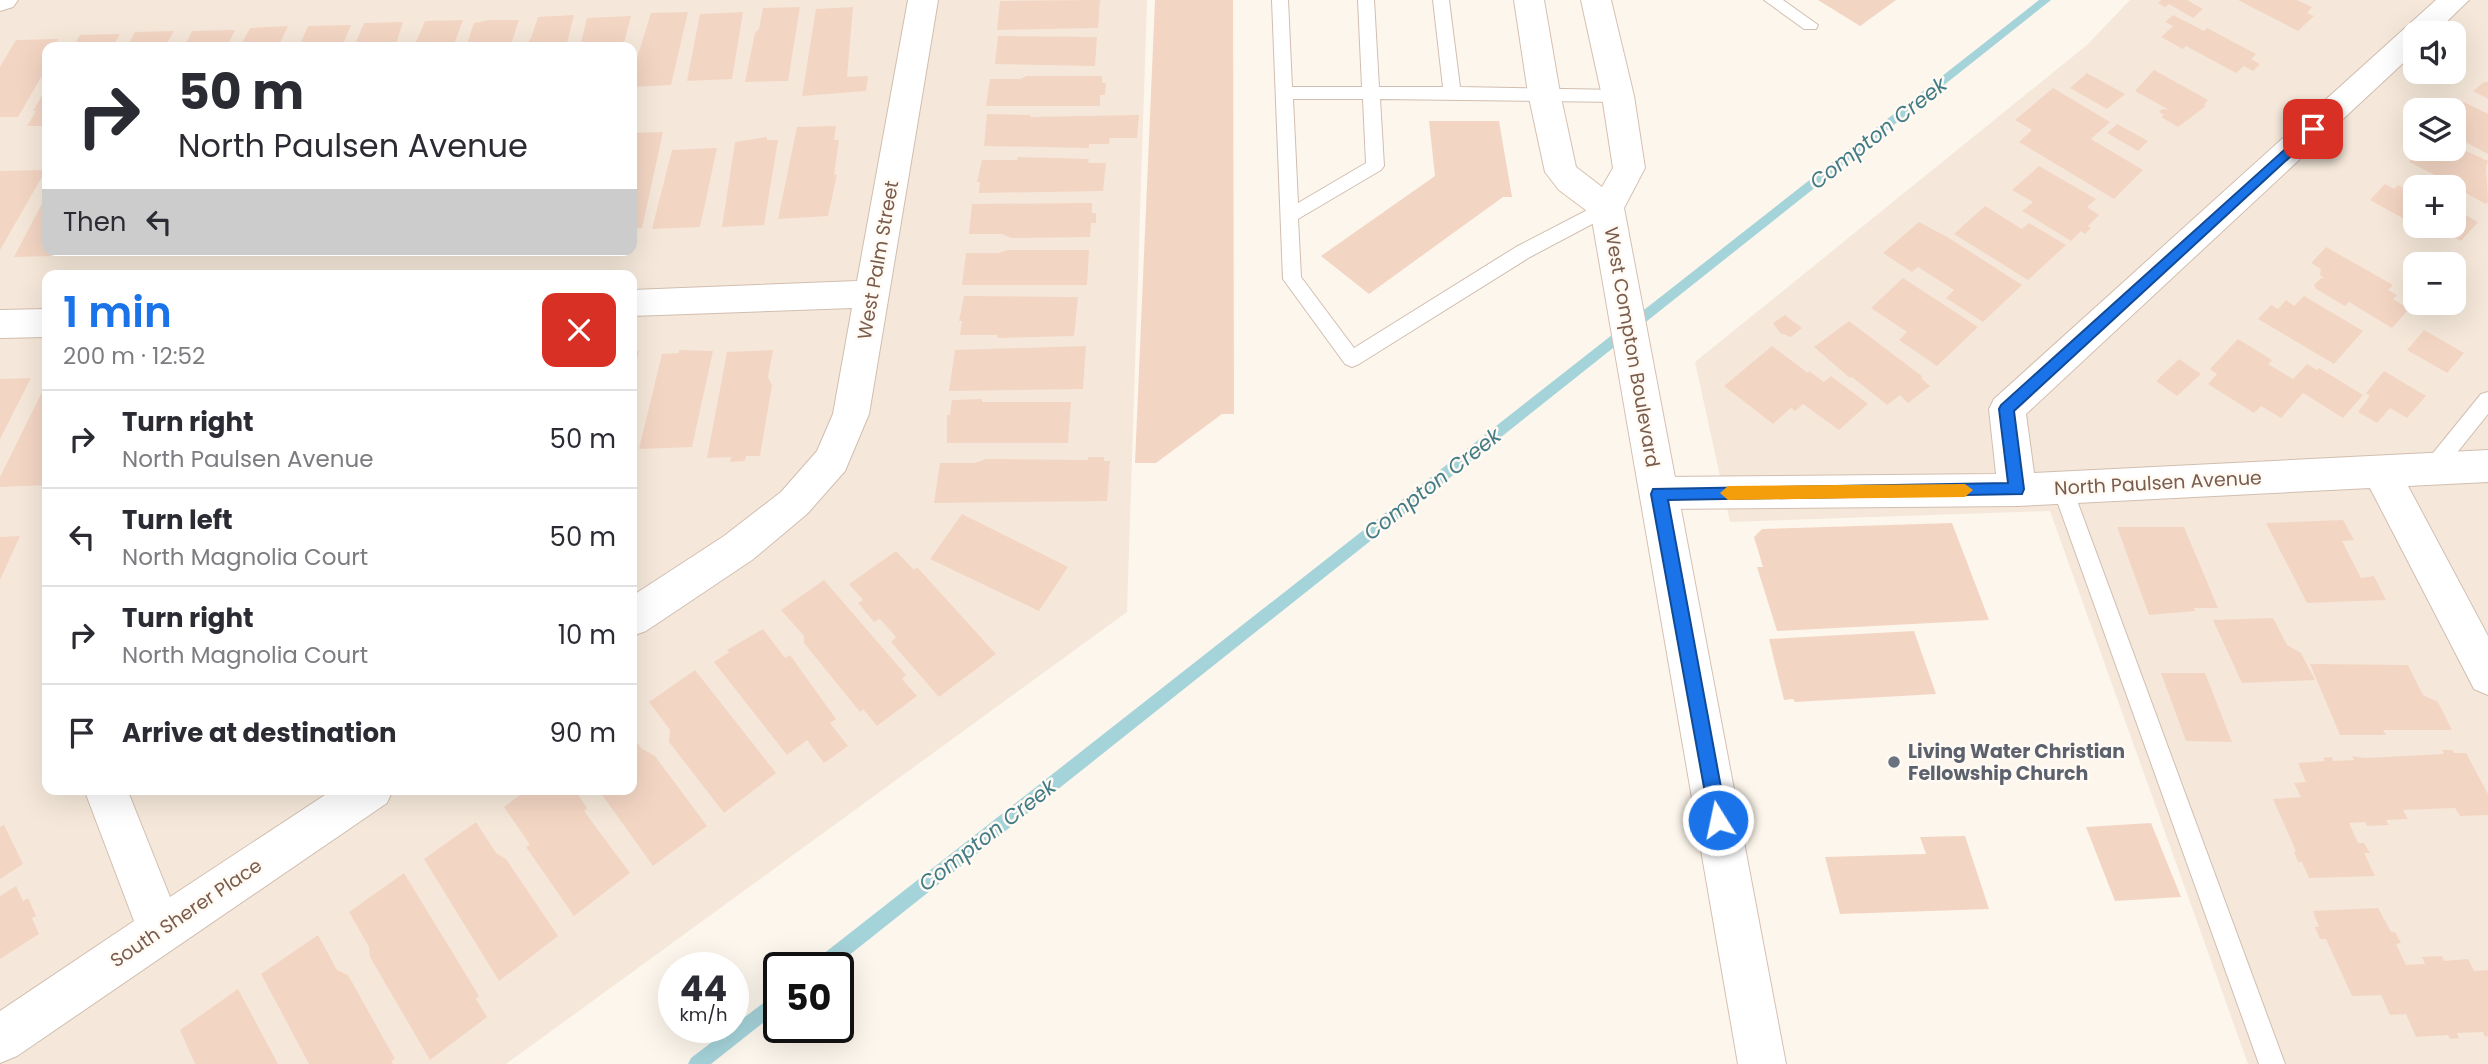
<!DOCTYPE html>
<meta charset="utf-8">
<style>
body{margin:0;font-family:Poppins,sans-serif;background:#f7f7f7;color:#2b2b33;height:100vh;display:flex;flex-direction:column;font-size:26px;white-space:nowrap}
*{box-sizing:border-box;margin:0}
p{font-size:23px;color:#7c7c81}
.icon{flex:none;width:38px;height:38px;fill:none;stroke:currentColor;stroke-width:2;stroke-linecap:round;stroke-linejoin:round}
.map{position:relative;flex:1;overflow:hidden}
.sheet{position:absolute;left:42px;top:270px;width:595px;height:525px;display:flex;flex-direction:column;background:#fff;border-radius:14px;box-shadow:0 7px 28px #0002}
.sheet>*{flex:none}
.guide{position:absolute;left:42px;top:42px;width:595px;height:214px;border-radius:14px;box-shadow:0 7px 28px #0002;background:#fff;color:#2b2b33;overflow:hidden}
.tools{position:absolute;left:2403px;top:21px;display:grid;gap:14px}
.tools a{display:grid;place-items:center;width:63px;height:63px;border-radius:14px;background:#fff;box-shadow:0 7px 28px #0002;font-size:35px}
.speed{position:absolute;left:658px;top:952px;display:flex;gap:14px;font-size:35px;font-weight:700;text-align:center}
.speed>*{display:grid;place-content:center;width:91px;height:91px;border-radius:50%;background:#fff;box-shadow:0 7px 28px #0002;line-height:1}
.speed small{font-size:18px;font-weight:400}
.speed .limit{border:4px solid #111;border-radius:10px;background:#fff;color:#111}
.pin{position:absolute;display:grid;place-items:center;width:60px;height:60px;color:#fff;margin:-30px;border-radius:14px;box-shadow:0 4px 10px #0006}
.me{position:absolute;width:77px;margin:-38px;rotate:350deg;stroke-linejoin:round;filter:drop-shadow(0 0 5px #0008)}
.turn{display:flex;align-items:center;gap:24px;height:147px;padding:0 21px;font-size:32px}
.turn .icon{width:91px;height:91px;stroke-width:2.5}
.turn b{display:block;font-size:49px;line-height:60px}
.then{display:flex;align-items:center;height:66px;padding:0 21px;background:#0003;gap:14px;font-size:26px}
.round{display:grid;place-items:center;flex:none;width:74px;height:74px;border-radius:14px;background:#f7f7f7}
.summary{display:flex;align-items:center;justify-content:space-between;height:119px;padding:0 21px}
h1{font-size:42px;font-weight:600;line-height:52px;color:#1a73e8}
ul{padding:0;list-style:none}
li{display:flex;align-items:center;gap:21px;height:98px;padding:0 21px;border-top:2px solid #e1e1e2}
li div{flex:1}
li b{display:block;font-size:26px}
li em{font-style:normal}
.map>svg:first-child{display:block}
</style>
<div class="map">
<svg width="2488" height="1064" viewBox="0 0 2488 1064">
<rect width="100%" height="100%" fill="#fdf6ec"/>
<path fill="#f5e8da" fill-rule="evenodd" d="M0 0H1147L1127 612 506 1064H0ZM47 47H632V250H47ZM47 275H632V789H47Z
M2130 0H2488V1064H2248L2050 511 1730 522 1695 362 2087 45ZM2415 33H2454V72H2415ZM2415 110H2454V149H2415ZM2415 187H2454V226H2415ZM2415 264H2454V303H2415Z"/>
<g fill="none" stroke-linecap="round" stroke-linejoin="round">
<path fill="#a5d3da" fill-rule="evenodd" d="M2039 0H2051L833 968H811L813 962Z
M779 991V1010L711 1064H688L691 1058Z"/>
</g>
<path fill="#f3d5c3" d="M1100 0 1098 28 997 30 1000 1Z
M1155 0H1233L1234 414H1222L1156 463H1135Z
M1818 0H1896L1860 26Z
M2161 0H2187L2203 9 2193 18 2169 4 2165 7 2158 3Z
M2238 0H2297L2312 7 2307 13 2314 16 2298 31Z
M800 7 788 81 745 82 755 33 759 29 763 8Z
M853 7 847 77 868 76 866 91 802 96 816 9Z
M688 12 671 85 632 87V74L651 13Z
M743 12 732 79 687 81 700 14Z
M574 15 566 47H525L531 38 538 17Z
M2173 15 2204 31 2207 28 2256 54 2251 59 2260 64 2253 71 2244 66 2236 73 2186 46 2183 49 2161 37 2173 26 2165 22Z
M631 16 624 43H628L627 47H580L587 18Z
M463 20 453 47H411L417 40 425 21Z
M489 20H519L510 47H466L474 23Z
M403 22 395 47H354L364 23Z
M351 25 342 47H299L308 26Z
M288 26 278 47H240L250 28Z
M235 30 227 47H184L192 31Z
M174 31 165 47H127L135 32Z
M120 34 112 47H73L80 35Z
M998 36 1097 37 1095 66 995 64Z
M58 39 53 47H47V58L42 67H47L18 117H0V67L16 40Z
M2154 70 2208 100 2204 105 2206 106 2178 127 2161 117 2164 115 2159 112 2162 109 2169 110 2135 91Z
M2087 73 2125 94 2107 109 2070 88Z
M1027 76H1102V83H1106L1105 95H1100V106H986L990 79H1020Z
M2484 82H2488V99L2473 91Z
M47 86V126H27L36 111H33Z
M2053 88 2110 122 2091 139 2143 170 2114 199 2019 142 2032 130 2015 120Z
M2464 102 2488 114V154L2454 136V123L2457 119 2454 114Z
M987 114 1030 115V117L1139 115 1137 138H1110L1109 144H1089V148L984 146Z
M1429 121H1499L1512 197H1503L1369 294 1321 256 1435 176Z
M2117 124 2148 141 2138 151 2107 133Z
M836 126 834 140H839L834 175 837 174 828 216 778 219 797 127Z
M663 132 642 228 632 229V133Z
M767 137V140H778L764 225 722 227 735 142Z
M717 148 700 227 652 229 672 150Z
M2422 149H2453L2463 154 2466 151 2488 161 2486 166 2488 202 2486 204 2458 189 2456 191 2433 179 2435 175 2409 162Z
M1018 157 1089 159 1088 163H1106L1103 191 979 193 980 182H977L982 160H1017Z
M2039 166 2096 199 2087 207 2099 215 2088 226 2091 228 2085 234 2081 231 2071 241 2022 211 2033 202 2012 190Z
M46 170 0 250V171Z
M2412 179 2427 187H2415V225L2370 200 2385 184 2394 189 2398 185 2404 188 2403 184Z
M47 194V250H58L56 256 14 257Z
M2454 202 2462 207 2458 211 2478 222 2461 241 2442 230 2436 236 2417 226H2454Z
M1092 203V213H1096V223H1091L1090 237 1011 238 1002 234H969L972 204Z
M1985 206 2022 229 2029 223 2066 245 2028 280 1954 234Z
M1919 222 1949 238 2022 285 1983 322 1946 298 1954 290 1918 267 1912 272 1883 253Z
M2326 247 2393 285 2388 290 2397 295 2393 299 2409 309 2392 328 2349 302 2345 306 2316 289 2314 285 2321 278 2325 279 2320 275 2321 269 2311 263Z
M1007 250H1089L1087 285H962L966 253H999Z
M1903 278 1978 327 1937 366 1899 340 1907 332 1871 308Z
M964 296 1078 297 1074 336 998 338 997 335H960L962 321H959Z
M2304 296 2363 331 2334 364 2258 319 2271 305 2278 309 2286 300 2294 306Z
M1785 315 1802 328 1791 337 1780 333 1773 323Z
M1849 321 1923 377 1921 378 1930 386 1908 403 1900 395 1887 405 1852 377 1850 378 1814 347Z
M2424 330 2464 353 2447 373 2407 350Z
M2238 339 2272 360 2268 364 2293 379 2307 364 2317 370 2319 368 2363 395 2343 418 2303 393 2281 418 2261 406 2254 413 2208 384 2217 374 2210 369Z
M1086 346 1083 389 949 391 955 350Z
M1772 346 1808 373 1809 371 1824 382 1831 376 1868 404 1839 430 1803 404 1795 411 1791 408 1773 424 1724 386Z
M679 350 713 351 692 447 639 449 662 354 679 353Z
M773 350 768 377 772 385 760 456H746L745 461 730 462 731 457 707 458 727 352Z
M639 351 633 380 636 387 632 403V352Z
M2179 359 2201 374 2177 396 2156 381Z
M2384 371 2426 396 2407 418 2390 408 2377 423 2358 412 2370 396 2366 393Z
M31 378 0 439V379Z
M47 382V485L0 487V477Z
M982 399V402H1071L1068 443H947V415H950L952 400Z
M1088 457H1104V461H1110L1107 501 934 503 940 463H975L986 459 1088 460Z
M962 514 1068 567 1039 611 930 559Z
M2343 520 2354 540 2342 541 2361 578 2374 576 2386 600 2307 603 2266 523Z
M1952 523 1989 620 1777 631 1757 567H1763L1754 537 1762 529Z
M2117 527H2184L2218 608H2194L2195 611 2149 615Z
M20 536 0 580V537Z
M896 551 914 570 917 567 996 654 939 697 891 642 896 637 880 619 874 622 858 603 863 600 849 584Z
M824 580 906 675 902 679 917 696 877 726 863 709 860 712 804 643V636L781 610Z
M2273 618 2287 645 2301 653 2315 680 2242 683 2213 620Z
M763 629 785 658 790 655 836 719 830 723 848 746 824 763 807 740 787 755 714 662 729 652 727 650Z
M1914 631 1936 694 1795 702 1793 699 1784 700 1769 639Z
M2310 664 2408 665 2423 695 2438 702 2452 730H2383L2386 735H2340Z
M695 670 776 773 724 813 669 742 670 730 649 702Z
M2161 673H2205L2232 742 2186 741Z
M632 736 642 749 655 756 707 826 653 866 598 789H632Z
M2442 750H2452L2454 753H2466L2488 794V815L2460 816 2455 808 2403 810 2408 819 2386 820 2389 825 2367 826 2365 822 2349 823 2358 843H2364L2370 853H2364L2375 876 2309 878 2302 862H2298L2294 852 2296 851 2273 799 2301 797 2294 783 2306 782 2298 763 2325 761 2323 758 2332 757 2333 761 2354 760 2352 756 2364 758 2444 754Z
M528 789H574L587 808 584 811 630 873 574 916 526 847 530 845 504 807Z
M476 822 496 853 506 859 558 936 499 981 424 859Z
M2151 823 2181 897 2115 901 2086 827Z
M4 825 23 864 0 879V827Z
M1965 836 1989 909 1840 914 1825 857 1926 854 1920 837Z
M404 873 479 996 476 999 487 1017 430 1060 370 957 369 947 349 912Z
M16 886 23 901 28 898 36 916 32 918 39 934 0 959V896Z
M2378 908 2391 932H2395L2401 943 2396 944 2406 965 2425 964 2422 957 2442 956 2444 961 2468 959 2474 971 2488 970V1036L2485 1037 2483 1032 2457 1033 2459 1038 2450 1039 2448 1035 2416 1037 2406 1014 2390 1015 2381 995 2352 996 2326 939H2320L2315 927H2319L2313 911Z
M318 935 337 970 348 975 395 1059 391 1061 393 1064H309L261 974Z
M238 989 278 1064H195L180 1030Z"/>
<g fill="none" stroke-linecap="round" stroke-linejoin="round">
<defs>
<path id="service" d="M1272 0H1288L1292 87H1362L1358 0H1374L1379 87H1443L1433 0H1449L1460 87 1618 90 1626 96 1618 102 1380 99 1384 166 1381 170 1298 219 1301 277 1354 348 1516 247 1601 203H1613L1616 208 1613 213 1530 257 1359 364 1352 367 1345 364 1283 279ZM1293 99H1363L1366 163 1298 203Z
M1764 0H1783L1818 25 1816 29H1804Z
M2488 392V414L2439 475 2432 478 2425 475 2422 469 2425 463 2481 394Z
M2062 478 2069 481 2072 487 2285 1064H2259L2052 487 2055 481Z"/>
<path id="minor" d="M0 0H18L13 7 0 11Z
M908 0H938L869 414 845 471 807 514 752 560 646 631 632 636V596L724 536 781 492 817 451 833 414 852 308 632 316V290L857 281Z
M2436 0H2469L2435 33H2415V52L2026 414 2034 473 2488 450V482L2408 486 2488 636V695L2474 689 2370 488 2017 506 1659 509 1646 504 1640 493 1646 482 1659 477 1996 474 1989 409 1994 399Z
M47 309V337L0 338V310Z
M84 789H127L170 897 334 789H393L387 803 17 1056 0 1063V1011L134 921Z"/>
<path id="secondary" d="M1514 0H1544L1560 93 1576 167 1602 187 1613 168 1602 96 1581 0H1611L1634 96 1645 168 1624 208 1786 1064H1738L1591 214 1559 190 1545 172 1528 93Z"/>
</defs>
<use href="#service" stroke="#d1beb0" stroke-width="2"/>
<use href="#minor" stroke="#d1beb0" stroke-width="2"/>
<use href="#secondary" stroke="#d6c0b0" stroke-width="2"/>
<use href="#service" fill="#fff" fill-rule="evenodd"/>
<use href="#minor" fill="#fff" fill-rule="evenodd"/>
<use href="#secondary" fill="#fff" fill-rule="evenodd"/>
</g>
<path fill="#1a73e8" stroke="#114b97" stroke-width="2" d="M2313 124 2319 129 2317 132 2014 411 2024 489 2022 494 1668 500 1727 820 1724 826 1718 828 1711 826 1651 494 1653 489 2008 483 1999 409 2001 405Z"/>
<path fill="#f59e0b" d="M1965 484 1973 490 1965 497 1728 500 1720 493 1728 486Z"/>
<circle fill="#6b7280" stroke="#fffaf3" stroke-width="2.5" cx="1894" cy="762" r="7"/>
<g text-anchor="middle" dominant-baseline="central" stroke-width="5" stroke-linejoin="round" paint-order="stroke">
<g font-size="19" fill="#7a5c4d" stroke="#fffaf3">
<text transform="translate(878 260) rotate(-80)">West Palm Street</text>
<text transform="translate(1632 347) rotate(80)">West Compton Boulevard</text>
<text transform="translate(2158 483) rotate(-3)">North Paulsen Avenue</text>
<text transform="translate(186 913) rotate(-34)">South Sherer Place</text>
</g>
<g font-size="19" font-weight="bold" fill="#5b616d" stroke="#fffaf3" text-anchor="start">
<text x="1908" y="751">Living Water Christian<tspan x="1908" dy="22">Fellowship Church</tspan></text>
</g>
<g font-size="21" font-style="italic" fill="#437c86" stroke="#fffaf3">
<text transform="translate(1878 133) rotate(-38)">Compton Creek</text>
<text transform="translate(1432 484) rotate(-38)">Compton Creek</text>
<text transform="translate(987 835) rotate(-38)">Compton Creek</text>
</g>
</g>
</svg>
<div class="tools">
<a><svg class="icon" aria-label="sound" viewBox="0 0 24 24"><path d="M4 9h4l5-4v14l-5-4H4zM17 9q2 3 0 6"/></svg></a>
<a><svg class="icon" aria-label="layers" viewBox="0 0 24 24"><path d="M12 4l9 5-9 5-9-5zM3 14l9 5 9-5"/></svg></a>
<a>+</a>
<a>−</a>
</div>
<div class="speed"><div>44<small>km/h</small></div><div class="limit">50</div></div>
<div class="pin" style="left:2313px;top:129px;background:#d93025"><svg class="icon" aria-label="arrive" viewBox="0 0 24 24"><path d="M6 21V4h12l-3 4 3 4H6"/></svg></div>
<svg class="me" style="left:1718px;top:820px" viewBox="-20 -20 40 40"><circle r="17" fill="#1a73e8" stroke="#fff" stroke-width="3"/><path d="M0-11L8 9 0 5-8 9z" fill="#fff"/></svg>
<div class="guide">
<div class="turn"><svg class="icon" aria-label="right" viewBox="0 0 24 24"><path d="M7 20v-9h11M14 6l5 5-5 5"/></svg><div><b>50 m</b>North Paulsen Avenue</div></div>
<div class="then">Then<svg class="icon" aria-label="left" viewBox="0 0 24 24"><path d="M17 20v-9H6M10 6l-5 5 5 5"/></svg></div>
</div>
<section class="sheet">
<div class="summary"><div><h1>1 min</h1><p>200 m · 12:52</p></div><a class="round" style="background:#d93025;color:#fff"><svg class="icon" aria-label="close" viewBox="0 0 24 24"><path d="M6 6l12 12M18 6L6 18"/></svg></a></div>
<ul>
<li><svg class="icon" aria-label="right" viewBox="0 0 24 24"><path d="M7 20v-9h11M14 6l5 5-5 5"/></svg><div><b>Turn right</b><p>North Paulsen Avenue</p></div><em>50 m</em></li>
<li><svg class="icon" aria-label="left" viewBox="0 0 24 24"><path d="M17 20v-9H6M10 6l-5 5 5 5"/></svg><div><b>Turn left</b><p>North Magnolia Court</p></div><em>50 m</em></li>
<li><svg class="icon" aria-label="right" viewBox="0 0 24 24"><path d="M7 20v-9h11M14 6l5 5-5 5"/></svg><div><b>Turn right</b><p>North Magnolia Court</p></div><em>10 m</em></li>
<li><svg class="icon" aria-label="arrive" viewBox="0 0 24 24"><path d="M6 21V4h12l-3 4 3 4H6"/></svg><div><b>Arrive at destination</b></div><em>90 m</em></li>
</ul>
</section>
</div>
